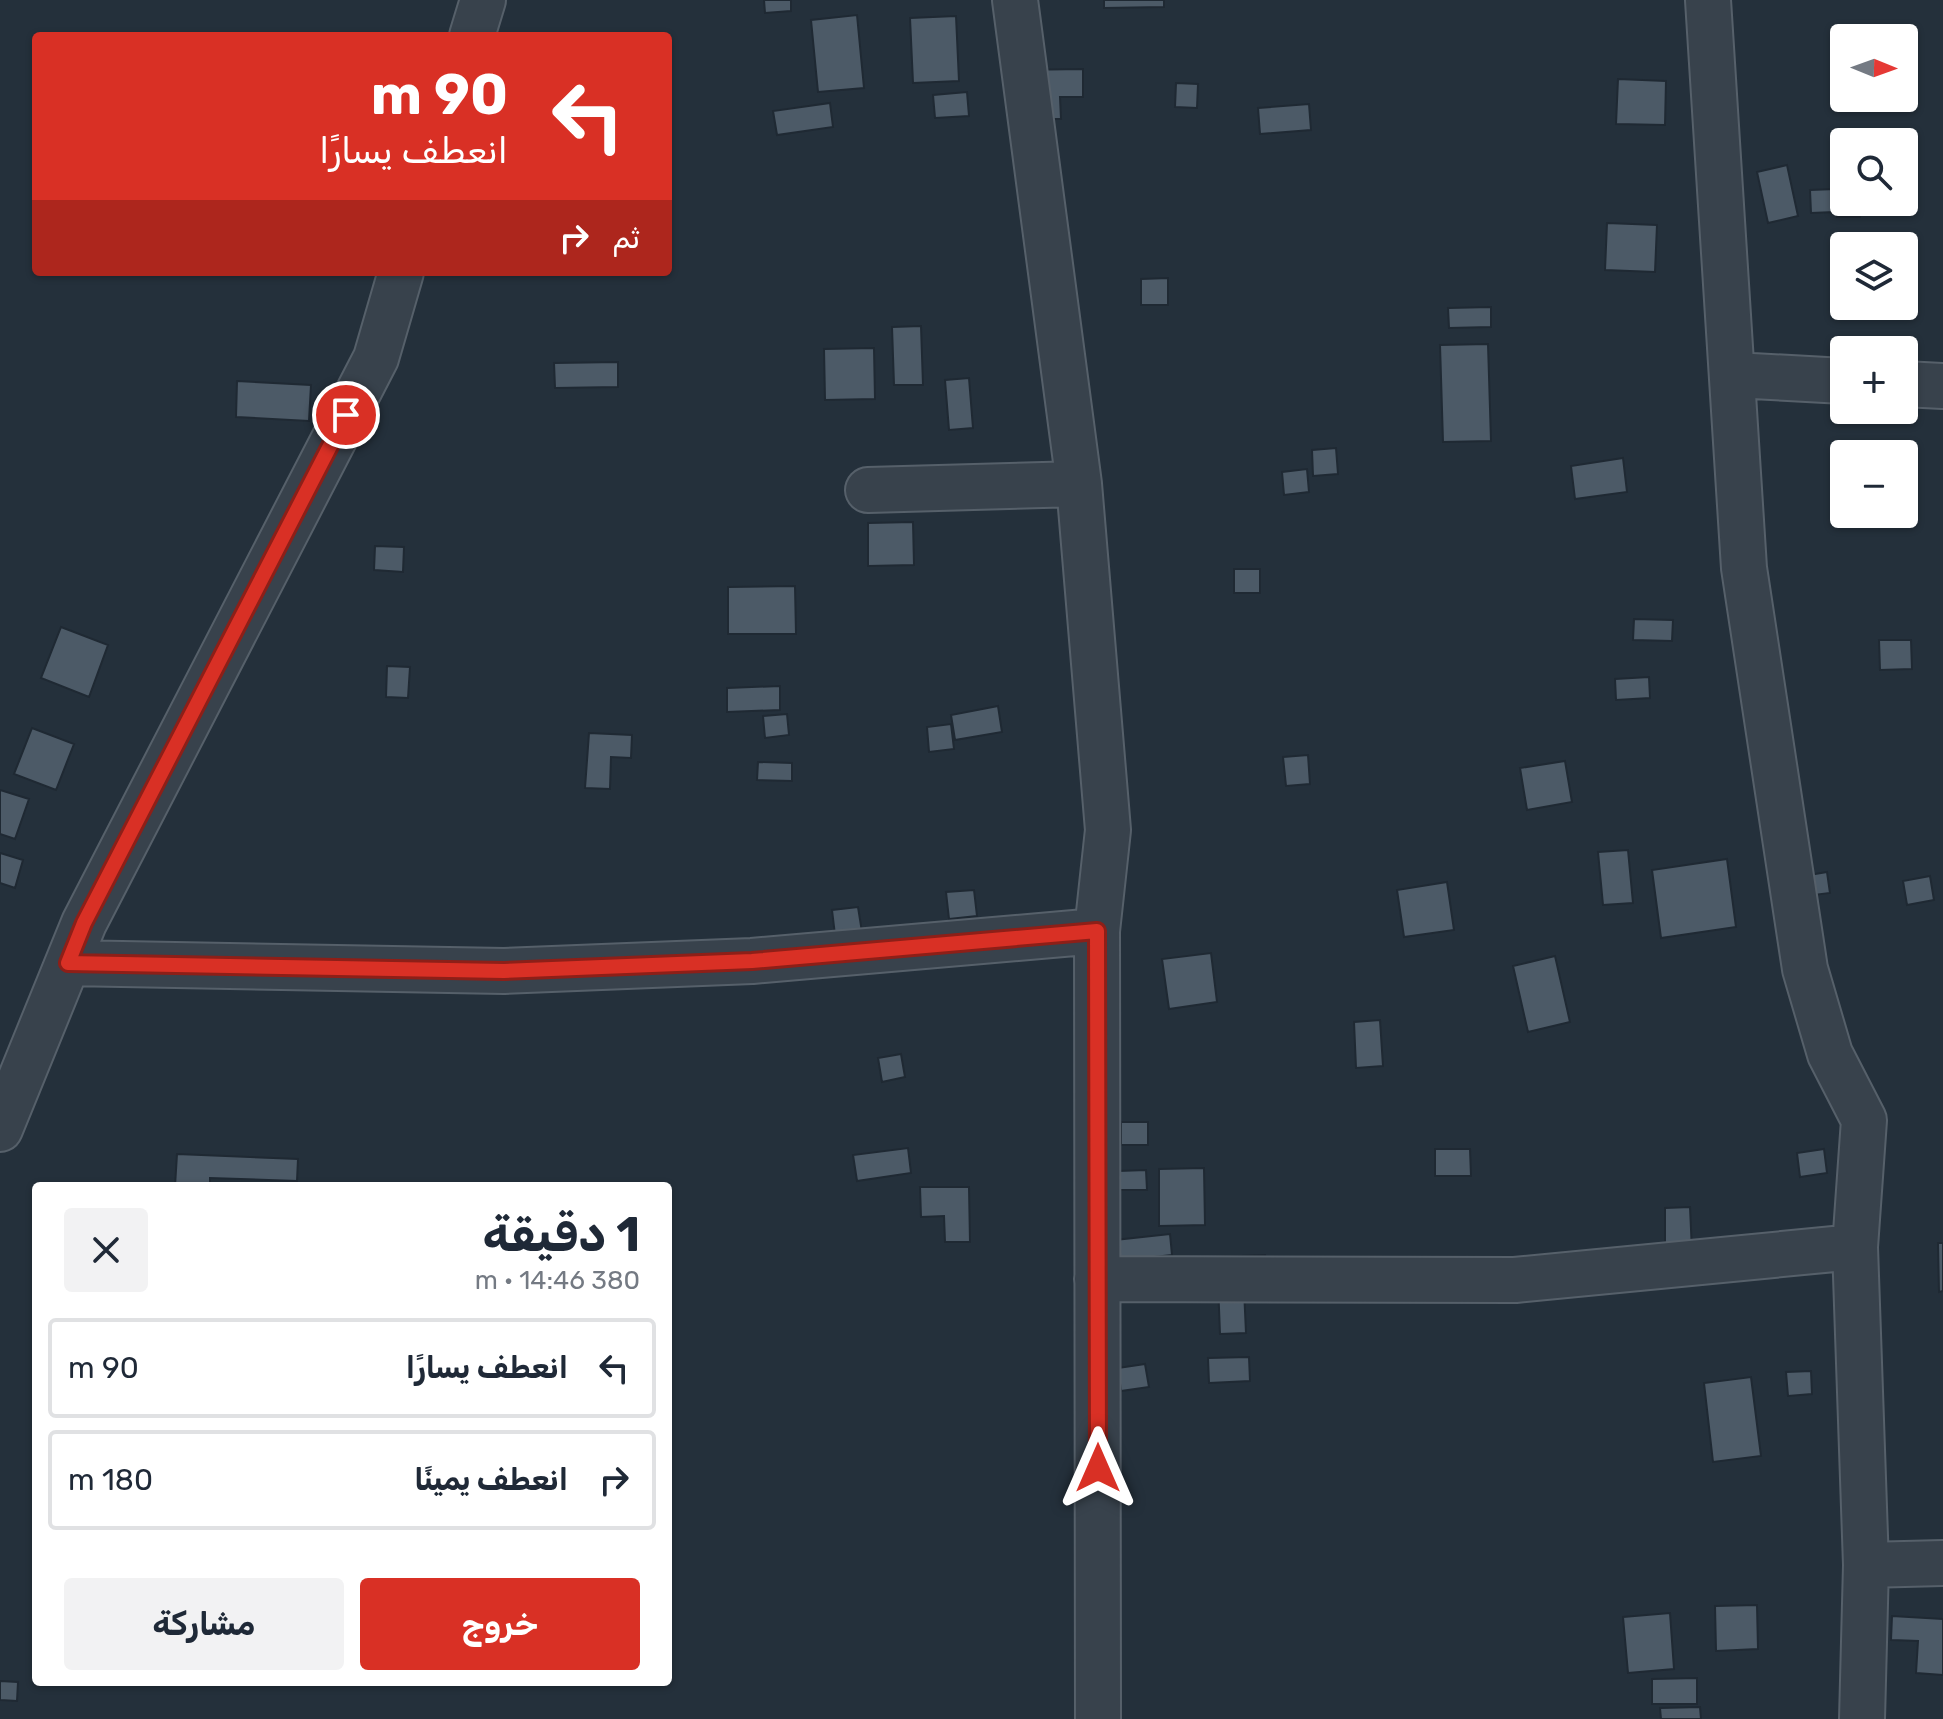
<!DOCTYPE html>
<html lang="ar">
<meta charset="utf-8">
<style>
body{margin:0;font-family:Rubik,Cairo,sans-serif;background:#f2f2f3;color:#1f2937;direction:rtl;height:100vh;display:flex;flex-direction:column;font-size:30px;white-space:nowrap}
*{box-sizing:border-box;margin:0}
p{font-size:26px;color:#747a83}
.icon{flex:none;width:44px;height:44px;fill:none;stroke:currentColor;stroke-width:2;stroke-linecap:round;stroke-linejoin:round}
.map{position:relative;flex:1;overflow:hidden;direction:ltr}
.sheet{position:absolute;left:32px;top:1182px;width:640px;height:504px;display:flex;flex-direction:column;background:#fff;border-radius:8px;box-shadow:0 2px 6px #0004;direction:rtl}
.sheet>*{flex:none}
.guide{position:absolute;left:32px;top:32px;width:640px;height:244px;border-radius:8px;box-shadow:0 2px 6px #0004;direction:rtl;background:#d93025;color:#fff;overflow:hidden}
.needle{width:52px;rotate:91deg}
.fabs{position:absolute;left:1830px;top:24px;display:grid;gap:16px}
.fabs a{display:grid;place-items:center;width:88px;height:88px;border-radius:8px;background:#fff;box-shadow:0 2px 6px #0004;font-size:40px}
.pin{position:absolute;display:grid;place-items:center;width:68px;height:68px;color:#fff;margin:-34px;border:4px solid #fff;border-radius:50%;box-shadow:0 2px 8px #0007}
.me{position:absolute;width:88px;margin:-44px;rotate:0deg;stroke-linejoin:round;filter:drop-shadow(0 0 6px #0008)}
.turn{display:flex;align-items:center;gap:28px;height:168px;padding:0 32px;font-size:36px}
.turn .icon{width:104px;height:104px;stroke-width:2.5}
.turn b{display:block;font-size:56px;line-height:68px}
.then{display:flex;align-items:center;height:76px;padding:0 32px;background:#0003;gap:16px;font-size:30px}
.round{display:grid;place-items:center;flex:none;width:84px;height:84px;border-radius:8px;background:#f2f2f3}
.summary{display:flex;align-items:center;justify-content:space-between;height:136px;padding:0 32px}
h1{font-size:48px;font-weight:700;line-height:60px}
.button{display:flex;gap:16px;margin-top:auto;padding:16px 32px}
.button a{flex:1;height:92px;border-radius:8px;background:#d93025;color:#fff;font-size:32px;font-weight:700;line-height:92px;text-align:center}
.button a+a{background:#f2f2f3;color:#1f2937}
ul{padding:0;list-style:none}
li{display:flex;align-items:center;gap:24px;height:100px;margin:0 16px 12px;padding:0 16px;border:4px solid #e0e1e3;border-radius:8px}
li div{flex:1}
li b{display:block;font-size:30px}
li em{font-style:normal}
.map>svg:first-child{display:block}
</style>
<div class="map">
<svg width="1943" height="1719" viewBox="0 0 1943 1719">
<rect width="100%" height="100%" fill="#24303b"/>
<path fill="#4c5a67" stroke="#1f2933" stroke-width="2" d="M764 0H791V11L765 13Z
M1104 0H1164V7L1104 8Z
M857 15 864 88 818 92 811 20Z
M956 16 959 81 913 83 910 18Z
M1083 69V97H1060L1061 119H1017L1016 70Z
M1618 79 1666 81 1665 125 1616 124Z
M1176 83 1198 84 1197 108 1175 107Z
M967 92 969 116 935 118 933 95Z
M830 103 833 127 777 135 773 111Z
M1309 104 1311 130 1260 134 1258 108Z
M1836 160H1844V202H1860V217H1837Z
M1787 165 1798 216 1768 223 1757 172Z
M1835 189V212L1811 213 1810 190Z
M1607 223 1657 225 1655 272 1605 270Z
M1168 278V305H1141V279Z
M1491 307V327L1449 328 1448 308Z
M921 326 923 385H894L892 327Z
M1488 344 1491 441 1443 442 1440 345Z
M874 348 875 399 825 400 824 349Z
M618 362V387L555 388 554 363Z
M969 378 973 428 949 430 945 380Z
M237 381 311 385 309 421 236 417Z
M1336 448 1338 474 1313 476 1312 450Z
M1623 458 1627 492 1575 499 1571 466Z
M1307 469 1309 492 1284 495 1282 472Z
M913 522 914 565 868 566V523Z
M375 546 404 547 403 572 374 570Z
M1234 569H1260V593H1234Z
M795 586 796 634H728V587Z
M1634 619 1673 620 1672 641 1633 640Z
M61 627 108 645 89 697 41 678Z
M1879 640H1911L1912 669 1880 670Z
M387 666 410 667 408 698 386 697Z
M1649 677 1650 698 1616 700 1615 679Z
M780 686V710L727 712V688Z
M998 706 1002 732 955 740 951 715Z
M787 714 789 735 765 738 763 716Z
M951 724 954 749 929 752 927 727Z
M32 728 74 744 56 790 14 774Z
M589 733 632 735 631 758 611 757 610 789 585 788Z
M1308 755 1310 784 1286 786 1283 757Z
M1565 761 1572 802 1527 810 1520 768Z
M758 762 792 763V781L757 780Z
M0 790 29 799 15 839 0 834Z
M1628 850 1633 903 1603 905 1598 852Z
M0 853 23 860 15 888 0 883Z
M1727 859 1736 927 1661 938 1652 870Z
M1827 872 1830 893 1806 896 1803 876Z
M1930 876 1934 900 1907 905 1903 881Z
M1447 882 1454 930 1404 937 1397 890Z
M974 890 977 916 949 919 946 892Z
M858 907 862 932 835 935 832 910Z
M1211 953 1217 1002 1169 1009 1162 959Z
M1555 956 1570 1022 1528 1032 1513 966Z
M1380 1020 1383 1066 1356 1068 1354 1022Z
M901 1054 905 1077 882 1082 878 1058Z
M1121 1122H1148V1145H1121Z
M908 1148 911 1173 857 1181 853 1155Z
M1435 1149H1470L1471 1176H1435Z
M1824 1149 1827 1173 1800 1177 1797 1153Z
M177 1154 298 1159 297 1181 210 1178V1186H175Z
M1204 1168 1205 1225 1159 1226V1169Z
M1146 1170 1147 1190H1119L1118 1171Z
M920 1187H969L970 1242H945L944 1216 921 1217Z
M1690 1207 1692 1251 1665 1252V1208Z
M1170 1234 1172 1255 1118 1261 1115 1240Z
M1938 1243H1943V1291L1939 1292Z
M1265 1255 1267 1288 1244 1289 1246 1333 1220 1334 1217 1257Z
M1249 1357 1250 1381 1209 1383 1208 1358Z
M1145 1364 1149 1387 1121 1391 1118 1368Z
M1811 1371 1812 1394 1788 1396 1786 1372Z
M1751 1377 1761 1456 1713 1462 1704 1383Z
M1757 1605 1758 1649 1716 1651 1715 1606Z
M1670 1613 1674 1669 1628 1673 1623 1617Z
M1892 1616 1943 1619V1675L1916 1673 1918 1641 1891 1640Z
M1697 1678V1704H1652V1679Z
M0 1681 18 1682 17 1701 0 1700Z
M1700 1707 1701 1719H1661L1660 1708Z"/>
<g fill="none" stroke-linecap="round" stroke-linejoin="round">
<defs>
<path id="street" d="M1015 0 1079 484 1108 830 1097 931 1098 1719
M1708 0 1744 568 1805 969 1830 1054 1864 1120 1855 1247 1866 1565 1862 1719
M472 36 483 0
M1734 375 1844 381
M1904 384 1943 386
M868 490 1079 484
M68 963 504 971 752 961 1097 931
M0 1129 84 923 376 358 401 272
M1097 1279 1515 1280 1855 1247
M1866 1565 1943 1563"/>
</defs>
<use href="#street" stroke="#56606a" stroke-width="48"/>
<use href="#street" stroke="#38424c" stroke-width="44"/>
</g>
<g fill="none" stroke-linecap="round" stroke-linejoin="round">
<defs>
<path id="route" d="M346 415 84 923 68 963 504 971 752 961 1097 931 1098 1468"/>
</defs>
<use href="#route" stroke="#8d1f18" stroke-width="20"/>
<use href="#route" stroke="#d93025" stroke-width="14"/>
</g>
</svg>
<div class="fabs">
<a><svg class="needle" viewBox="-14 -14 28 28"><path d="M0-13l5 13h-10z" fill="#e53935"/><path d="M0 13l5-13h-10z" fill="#747a83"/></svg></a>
<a><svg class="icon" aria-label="search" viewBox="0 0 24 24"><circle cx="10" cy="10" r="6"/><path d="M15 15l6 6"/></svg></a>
<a><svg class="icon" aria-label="layers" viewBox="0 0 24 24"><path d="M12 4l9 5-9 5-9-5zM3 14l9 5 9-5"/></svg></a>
<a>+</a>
<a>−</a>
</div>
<div class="pin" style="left:346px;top:415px;background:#d93025"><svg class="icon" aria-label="arrive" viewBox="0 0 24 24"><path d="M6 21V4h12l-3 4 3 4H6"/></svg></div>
<svg class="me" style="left:1098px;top:1468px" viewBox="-20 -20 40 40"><path d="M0-17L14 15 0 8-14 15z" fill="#d93025" stroke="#fff" stroke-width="4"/></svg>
<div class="guide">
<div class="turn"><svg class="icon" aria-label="left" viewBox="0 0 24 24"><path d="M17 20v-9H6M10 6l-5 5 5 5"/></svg><div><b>90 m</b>انعطف يسارًا</div></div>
<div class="then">ثم<svg class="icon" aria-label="right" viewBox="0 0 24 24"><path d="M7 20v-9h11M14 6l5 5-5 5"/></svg></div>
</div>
<section class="sheet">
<div class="summary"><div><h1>1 دقيقة</h1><p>380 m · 14:46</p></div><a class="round"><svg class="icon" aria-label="close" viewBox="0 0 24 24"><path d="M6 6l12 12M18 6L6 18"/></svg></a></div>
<ul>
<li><svg class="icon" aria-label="left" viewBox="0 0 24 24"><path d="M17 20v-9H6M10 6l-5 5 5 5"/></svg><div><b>انعطف يسارًا</b></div><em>90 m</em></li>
<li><svg class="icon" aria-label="right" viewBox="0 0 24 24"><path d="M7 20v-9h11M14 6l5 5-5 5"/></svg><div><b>انعطف يمينًا</b></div><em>180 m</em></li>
</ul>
<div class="button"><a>خروج</a><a>مشاركة</a></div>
</section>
</div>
